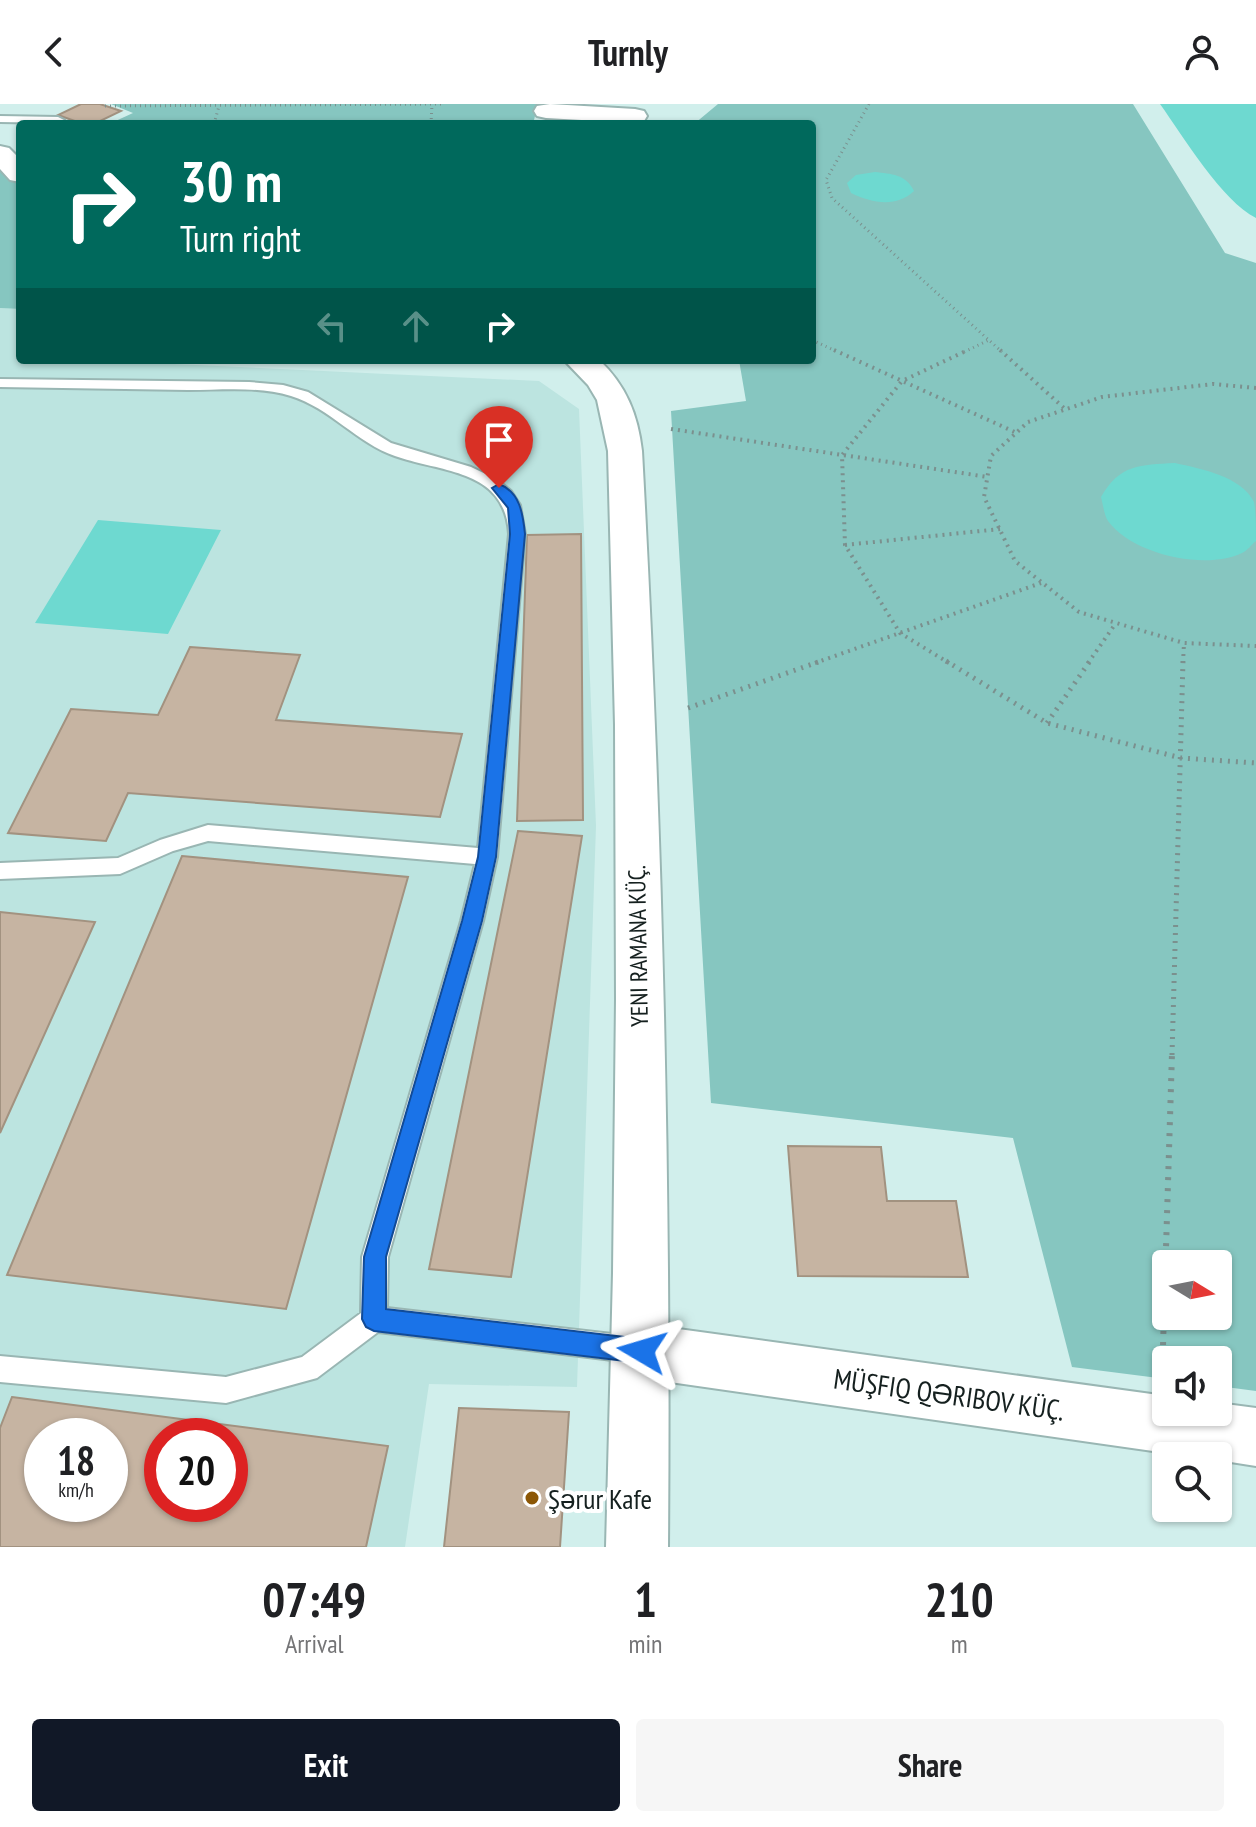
<!DOCTYPE html>
<meta charset="utf-8">
<style>
body{margin:0;font-family:"PT Sans Narrow",sans-serif;background:#f6f6f6;color:#202124;height:100vh;display:flex;flex-direction:column;font-size:30px;white-space:nowrap}
*{box-sizing:border-box;margin:0}
p{font-size:26px;color:#757577}
.icon{flex:none;width:44px;height:44px;fill:none;stroke:currentColor;stroke-width:2;stroke-linecap:round;stroke-linejoin:round}
.map{position:relative;height:1443px;overflow:hidden}
.details{display:flex;flex-direction:column;background:#fff;flex:1}
.details>*{flex:none}
.hud{position:absolute;left:16px;top:16px;width:800px;height:244px;border-radius:8px;box-shadow:0 2px 6px #0004;background:#00695c;color:#fff;overflow:hidden}
.needle{width:52px;rotate:100deg}
.controls{position:absolute;left:1152px;top:1146px;display:grid;gap:16px}
.controls a{display:grid;place-items:center;width:80px;height:80px;border-radius:8px;background:#fff;box-shadow:0 2px 6px #0004;font-size:40px}
.speed{position:absolute;left:24px;top:1314px;display:flex;gap:16px;font-size:40px;font-weight:700;text-align:center}
.speed>*{display:grid;place-content:center;width:104px;height:104px;border-radius:50%;background:#fff;box-shadow:0 2px 6px #0004;line-height:1}
.speed small{font-size:20px;font-weight:400}
.speed .limit{border:12px solid #d22;background:#fff;color:#111}
.pin{position:absolute;display:grid;place-items:center;width:68px;height:68px;color:#fff;margin:-82px -34px;border-radius:50% 50% 50% 0;rotate:-45deg;box-shadow:0 0 8px #0007}
.pin .icon{rotate:45deg}
.me{position:absolute;width:88px;margin:-44px;rotate:277deg;stroke-linejoin:round;filter:drop-shadow(0 0 6px #0008)}
.turn{display:flex;align-items:center;gap:28px;height:168px;padding:0 32px;font-size:36px}
.turn .icon{width:104px;height:104px;stroke-width:2.5}
.turn b{display:block;font-size:56px;line-height:68px}
.lanes{display:flex;align-items:center;height:76px;padding:0 32px;background:#0003;justify-content:center;gap:40px;direction:ltr}
.lanes .off{opacity:.35}
.eta{display:flex;justify-content:space-evenly;align-items:center;height:136px;text-align:center}
.eta b{font-size:48px;font-weight:700;line-height:56px}
.button{display:flex;gap:16px;margin-top:auto;padding:16px 32px}
.button a{flex:1;height:92px;border-radius:8px;background:#111827;color:#fff;font-size:32px;font-weight:700;line-height:92px;text-align:center}
.button a+a{background:#f6f6f6;color:#202124}
header{display:flex;justify-content:space-between;align-items:center;height:104px;padding:0 32px;background:#fff;font-size:36px;font-weight:700}
.map>svg:first-child{display:block}
</style>
<header><svg class="icon" aria-label="back" viewBox="0 0 24 24"><path d="M15 5l-7 7 7 7"/></svg>Turnly<svg class="icon" aria-label="person" viewBox="0 0 24 24"><circle cx="12" cy="8" r="4"/><path d="M4 21q1-7 8-7t8 7"/></svg></header>
<div class="map">
<svg width="1256" height="1443" viewBox="0 0 1256 1443">
<rect width="100%" height="100%" fill="#d1efec"/>
<path fill="#bce4e0" fill-rule="evenodd" d="M0 204 20 205V256H176L174 260 539 277 579 305 596 722 577 1283 429 1280 405 1443H0ZM42 1332H110V1400H42ZM162 1332H230V1400H162Z"/>
<path fill="#86c6c0" fill-rule="evenodd" d="M111 0H538L533 20H109L133 9Z
M718 0H1133L1225 149 1256 159V1287L1218 1282V1256H1166V1275L1072 1263 1013 1034 711 999 671 307 746 297 739 256H812V20H694ZM1166 1160H1218V1212H1166Z
M0 64 20 81V205L0 204Z"/>
<path fill="#6ed9d0" d="M1160 0H1256V114C1222 97 1183 32 1160 0Z
M875 68C891 70 906 70 914 87 896 104 872 99 851 89L847 79 856 71Z
M1175 359C1201 365 1241 372 1254 398 1256 408 1256 426 1256 437 1252 440 1247 447 1242 449 1205 467 1132 450 1108 417 1104 411 1103 400 1101 393 1120 360 1140 361 1175 359Z
M98 416 221 426 168 530 35 519Z"/>
<path fill="#c6b4a2" stroke="#a29280" stroke-width="2" fill-rule="evenodd" d="M81 0H100L121 7 94 20H83L58 11Z
M581 430 583 716 517 717 527 431Z
M190 543 300 551 276 616 462 630 440 713 128 689 106 737 8 729 71 605 158 611Z
M518 727 582 732 511 1173 429 1165Z
M182 752 408 773 286 1205 7 1171Z
M0 808 95 818 0 1029Z
M788 1042 881 1043 887 1097H956L968 1173 798 1172Z
M12 1293 388 1342 366 1443H0V1324ZM42 1332H110V1400H42ZM162 1332H230V1400H162Z
M459 1304 569 1308 560 1443H444Z"/>
<g fill="none" stroke-linecap="round" stroke-linejoin="round">
<defs>
<path id="lane" d="M0 12 58 13 64 16 58 19 0 18Z
M0 275 249 278 283 281 308 288 391 339 471 363 496 375 511 387 520 401 525 430 497 753 483 817 388 1153 387 1204 638 1233 647 1237 651 1246 647 1255 638 1259 378 1228 317 1274 226 1299 0 1278V1252L226 1273 302 1253 361 1209 362 1153 461 817 475 760 208 737 173 747 120 770 0 775V759L118 754 160 736 208 721 478 744 509 430C505 365 443 369 395 352 357 339 330 304 291 292 259 282 221 286 188 286 125 285 63 284 0 283Z"/>
<path id="street" d="M550 0 635 5 644 7 647 12 644 17 635 19 546 14 537 12 534 7 537 2Z
M642 1220 1166 1292V1308H1218V1299L1256 1304V1362L1218 1356V1352H1188L642 1274 622 1266 614 1247 622 1228Z"/>
<path id="secondary" d="M0 42 9 44 20 55V78L10 76 0 65Z
M564 256H599C626 281 638 311 642 347 662 712 671 1077 668 1443H606L613 1169 616 895 615 621 608 347 597 296 588 281Z"/>
</defs>
<use href="#lane" stroke="#99b6b3" stroke-width="4"/>
<use href="#street" stroke="#99b6b3" stroke-width="4"/>
<use href="#secondary" stroke="#99b6b3" stroke-width="4"/>
<path stroke="#7b908e" stroke-width="3" stroke-dasharray="1 4" stroke-linecap="butt" d="M869 0 826 76 832 94 1002 248
M105 2 442 0
M214 20 219 2
M431 20 432 0
M812 236 838 248
M964 248 989 236"/>
<path stroke="#7b908e" stroke-width="4" stroke-dasharray="2 5" stroke-linecap="butt" d="M834 246 1017 329
M1000 246 1065 305
M1256 284 1213 280 1102 293 1028 318 991 352 984 393 1015 457 1079 508 1184 539 1256 542
M671 325 988 373
M845 441 1000 425
M815 559 1041 479
M949 559 900 529 845 441 842 351 902 277 968 246
M1088 559 1116 519
M1183 559 1184 539"/>
<path stroke="#7b908e" stroke-width="5" stroke-dasharray="2 6" stroke-linecap="butt" d="M946 557 1047 619 1181 654 1256 659
M688 604 821 557
M1047 619 1090 557
M1172 951 1183 557"/>
<path stroke="#7b908e" stroke-width="6" stroke-dasharray="3 8" stroke-linecap="butt" d="M1162 1274 1172 949"/>
<use href="#lane" fill="#fff" fill-rule="evenodd"/>
<use href="#street" fill="#fff" fill-rule="evenodd"/>
<use href="#secondary" fill="#fff" fill-rule="evenodd"/>
</g>
<path fill="#1a73e8" stroke="#114b97" stroke-width="2" d="M499 380C520 388 523 410 525 430L496 753 482 817 386 1153V1205L642 1235 651 1238 654 1247 651 1255 642 1259 374 1227 366 1223 362 1215 364 1153 462 817 478 753 510 430 508 404 492 384Z"/>
<circle fill="#8c5706" stroke="#fff" stroke-width="3" cx="532" cy="1394" r="8"/>
<g text-anchor="middle" dominant-baseline="central" stroke-width="8" stroke-linejoin="round" paint-order="stroke">
<g font-size="24" fill="#15201f" stroke="#fff">
<text transform="translate(638 842) rotate(-91)">YENI RAMANA KÜÇ.</text>
</g>
<g font-size="28" fill="#15201f" stroke="#fff">
<text transform="translate(949 1290) rotate(8)">MÜŞFIQ QƏRIBOV KÜÇ.</text>
</g>
<g font-size="28" fill="#15201f" stroke="#fff" text-anchor="start">
<text x="548" y="1394">Şərur Kafe</text>
</g>
</g>
</svg>
<div class="controls">
<a><svg class="needle" viewBox="-14 -14 28 28"><path d="M0-13l5 13h-10z" fill="#e53935"/><path d="M0 13l5-13h-10z" fill="#757577"/></svg></a>
<a><svg class="icon" aria-label="sound" viewBox="0 0 24 24"><path d="M4 9h4l5-4v14l-5-4H4zM17 9q2 3 0 6"/></svg></a>
<a><svg class="icon" aria-label="search" viewBox="0 0 24 24"><circle cx="10" cy="10" r="6"/><path d="M15 15l6 6"/></svg></a>
</div>
<div class="speed"><div>18<small>km/h</small></div><div class="limit">20</div></div>
<div class="pin" style="left:499px;top:384px;background:#d93025"><svg class="icon" aria-label="arrive" viewBox="0 0 24 24"><path d="M6 21V4h12l-3 4 3 4H6"/></svg></div>
<svg class="me" style="left:642px;top:1247px" viewBox="-20 -20 40 40"><path d="M0-17L14 15 0 8-14 15z" fill="#1a73e8" stroke="#fff" stroke-width="4"/></svg>
<div class="hud">
<div class="turn"><svg class="icon" aria-label="right" viewBox="0 0 24 24"><path d="M7 20v-9h11M14 6l5 5-5 5"/></svg><div><b>30 m</b>Turn right</div></div>
<div class="lanes"><svg class="icon off" aria-label="left" viewBox="0 0 24 24"><path d="M17 20v-9H6M10 6l-5 5 5 5"/></svg><svg class="icon off" aria-label="ahead" viewBox="0 0 24 24"><path d="M12 20V5M6 11l6-6 6 6"/></svg><svg class="icon" aria-label="right" viewBox="0 0 24 24"><path d="M7 20v-9h11M14 6l5 5-5 5"/></svg></div>
</div>
</div>
<section class="details">
<div class="eta">
<div><b>07:49</b><p>Arrival</p></div>
<div><b>1</b><p>min</p></div>
<div><b>210</b><p>m</p></div>
</div>
<div class="button"><a>Exit</a><a>Share</a></div>
</section>
